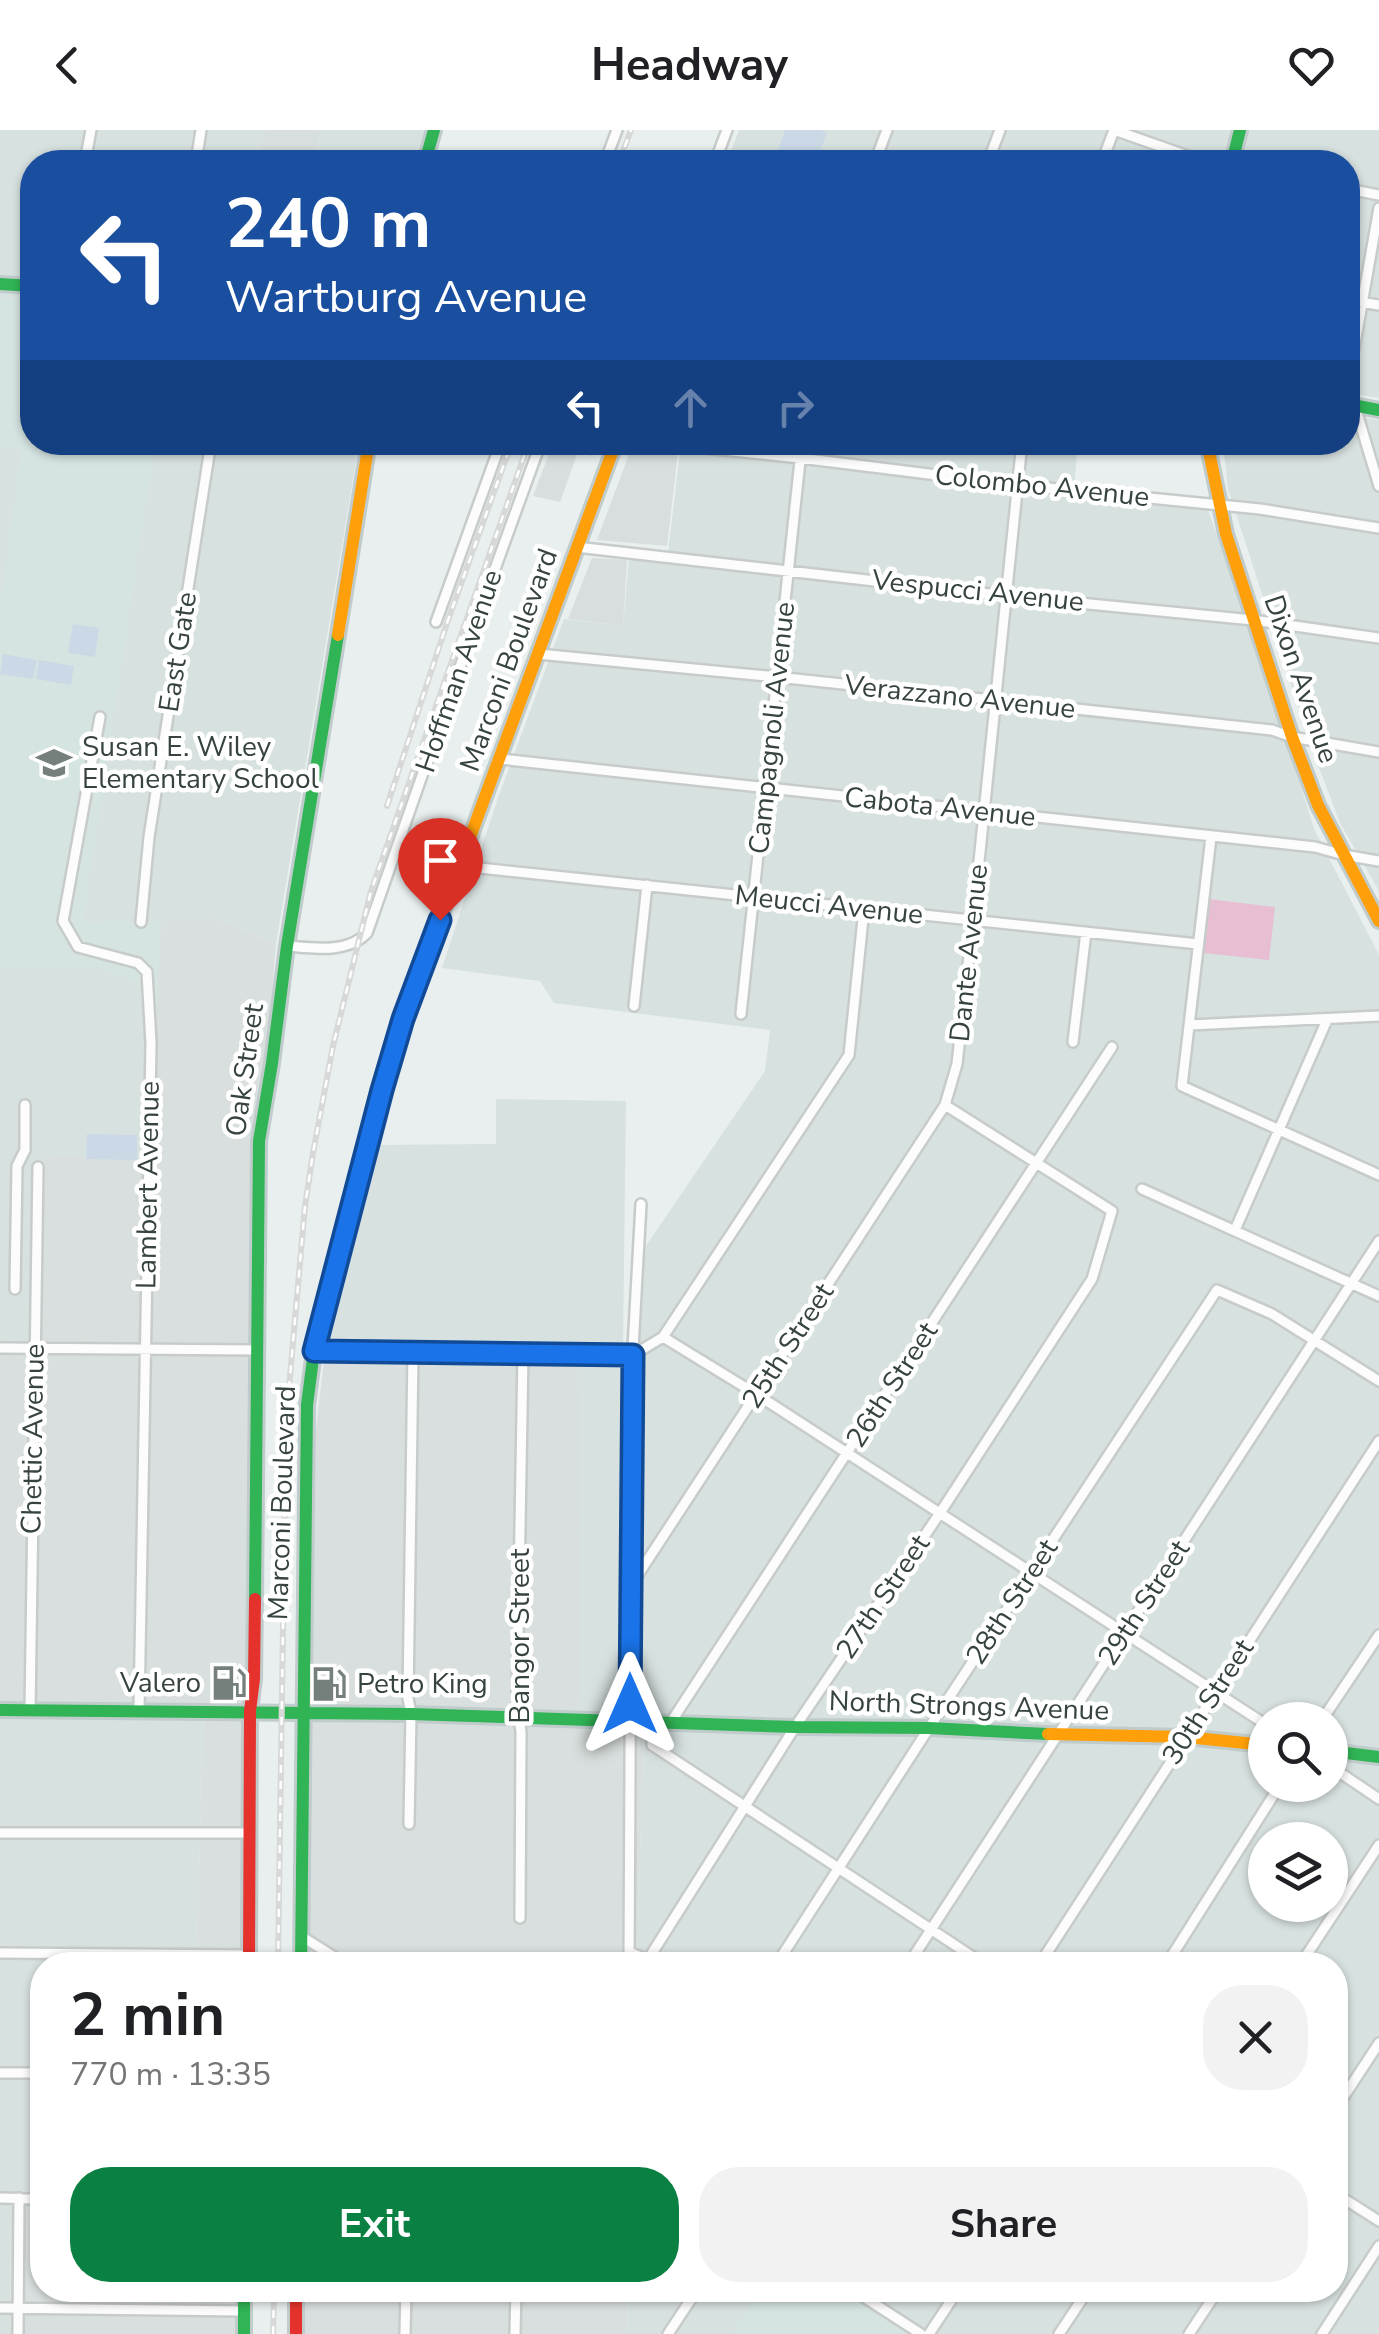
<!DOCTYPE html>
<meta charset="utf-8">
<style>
body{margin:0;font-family:"Nunito Sans",sans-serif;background:#f2f2f2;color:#202124;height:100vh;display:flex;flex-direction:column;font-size:38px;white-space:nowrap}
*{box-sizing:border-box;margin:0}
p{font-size:32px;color:#757577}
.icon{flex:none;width:55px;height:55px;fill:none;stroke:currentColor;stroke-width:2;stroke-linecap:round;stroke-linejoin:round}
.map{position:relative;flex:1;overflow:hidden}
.sheet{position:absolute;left:30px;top:1822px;width:1318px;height:350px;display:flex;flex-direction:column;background:#fff;border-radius:40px;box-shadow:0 2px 8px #0004}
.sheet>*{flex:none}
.guide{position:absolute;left:20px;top:20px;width:1340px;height:305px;border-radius:40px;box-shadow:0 2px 8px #0004;background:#1a4fa0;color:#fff;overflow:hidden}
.controls{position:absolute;left:1248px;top:1572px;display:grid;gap:20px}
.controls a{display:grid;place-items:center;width:100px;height:100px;border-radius:50%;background:#fff;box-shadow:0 2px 8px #0004;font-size:50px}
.pin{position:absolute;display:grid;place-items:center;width:85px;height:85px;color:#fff;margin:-102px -42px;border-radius:50% 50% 50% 0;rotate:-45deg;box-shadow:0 0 10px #0007}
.pin .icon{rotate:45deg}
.me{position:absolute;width:110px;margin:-55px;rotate:0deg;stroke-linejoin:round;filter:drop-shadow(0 0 8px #0008)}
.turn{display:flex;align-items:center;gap:35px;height:210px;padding:0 40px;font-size:45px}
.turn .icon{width:130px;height:130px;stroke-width:2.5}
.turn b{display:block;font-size:70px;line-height:85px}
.lanes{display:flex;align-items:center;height:95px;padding:0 40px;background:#0003;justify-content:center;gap:50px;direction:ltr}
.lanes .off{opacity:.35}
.round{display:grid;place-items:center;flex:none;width:105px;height:105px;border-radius:40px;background:#f2f2f2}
.head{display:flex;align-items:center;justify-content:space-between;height:170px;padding:0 40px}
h1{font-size:60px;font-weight:700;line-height:75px}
.primary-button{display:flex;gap:20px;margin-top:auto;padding:20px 40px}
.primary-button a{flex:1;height:115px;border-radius:40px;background:#0b8043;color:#fff;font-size:40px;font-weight:700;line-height:115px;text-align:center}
.primary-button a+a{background:#f2f2f2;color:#202124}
header{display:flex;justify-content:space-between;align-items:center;height:130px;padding:0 40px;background:#fff;font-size:45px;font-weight:700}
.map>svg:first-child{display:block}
</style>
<header><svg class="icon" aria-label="back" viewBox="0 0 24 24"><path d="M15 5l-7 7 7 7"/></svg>Headway<svg class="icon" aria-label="heart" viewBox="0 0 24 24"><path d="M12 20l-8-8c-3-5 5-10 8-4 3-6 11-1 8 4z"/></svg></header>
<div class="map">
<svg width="1379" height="2204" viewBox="0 0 1379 2204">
<rect width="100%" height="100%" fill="#e9eeee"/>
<path fill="#d7e1e0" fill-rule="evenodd" d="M0 0H429L420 32H32V312L359 313 276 814 219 789 150 1031 39 1212H0Z
M739 0H1379V268L1348 263V32H727Z
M1348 286 1379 290V761L1340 693 1315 627 1228 359 1223 313 1348 312Z
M681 313H1078L1073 367 1208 380 1265 540 1314 699 1379 825V2204H627L628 2160H1335V1835H637L644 1584 581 1580 582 1235 625 1236 635 1132 765 941 770 900 554 873 540 851 442 838 498 668 564 489 623 496 629 429 667 432ZM1265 1590H1330V1655H1265ZM1265 1710H1330V1775H1265Z
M496 969 626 971 623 1215 327 1213 379 1015 496 1014Z
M0 1574H204L197 1818 74 1817 73 1835H42V2005H37L36 2062 11 2061 10 2204H0Z"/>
<path fill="#d9dfde" d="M219 789 276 814 259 1018 258 1595 252 1835H73V1817L197 1818 204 1574H0V1212L39 1211 43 1025 150 1030 161 790Z
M324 1230 582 1232 581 1580 644 1583 637 1835H304L314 1316Z
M37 2004 42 2005V2160H243L242 2204H10L11 2060 36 2061Z
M301 2160H628L627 2204H300Z"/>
<path fill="#d5e4e1" d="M0 168 32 171V312L155 313 83 793 161 790 157 877H143V856L98 837 0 840V476L21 320 0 318Z
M761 2160H843L909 2204H732Z"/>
<path fill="#cbd9e6" d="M785 0H820L827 3 817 29 790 26 787 32H774Z
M73 494 99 498 95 527 68 523Z
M3 524 37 530 33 549 0 544Z
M39 530 74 536 71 555 36 549Z
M87 1004 137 1005V1030L86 1029Z"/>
<path fill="#d8dddd" d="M266 0H321L311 32H257Z
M553 313H595L591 326 578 322 560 372 533 366Z
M631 319 678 322 667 416 597 410Z
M592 428 627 430 623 496 568 489Z"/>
<path fill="#e8bed2" d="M1209 769 1275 777 1269 830 1203 823Z"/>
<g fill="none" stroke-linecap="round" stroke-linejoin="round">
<defs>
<path id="street" d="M1114 0 1205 32
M85 32 91 0
M196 32 201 0
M605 32 617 0
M715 32 727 0
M875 32 887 0
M988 32 1000 0
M1102 32 1114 0
M1348 59 1379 65
M1379 78 1348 253 1379 356
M1348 170 1379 175
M645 312 800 328 1018 355 1260 379 1379 398
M576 417 1007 466 1253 490 1379 508
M436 492 501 312
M538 524 777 547 1272 600 1292 607 1379 622
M100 587 63 791 78 817 138 833 147 842 151 913 139 1580
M500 629 1315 717 1344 725 1379 731
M1211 707 1182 956 1379 1045
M461 736 1198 814
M141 792 149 707 211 312
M287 816C313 818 347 824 367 803L475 494 541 312
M634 876 647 755
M741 884 802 312
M1190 895 1379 886
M1073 912 1086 802
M1142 1059 1379 1166
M1235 1100 1327 890
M15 1159 17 1036 25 1020V975
M663 1207 756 1264 1265 1594
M0 1218 257 1220
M314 1221 633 1225 663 1207 849 925 864 779
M630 1457 945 975 957 934 973 790 1022 312
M30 1580 38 1037
M1322 1590 1379 1505
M652 1591V1615L985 1835
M671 1592 1112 917
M1330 1636 1379 1669
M409 1694 411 1584 408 1568 413 1223
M0 1703H249
M520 1788 521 1602 517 1569 523 1224
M301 1806 347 1835
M629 1822 643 1828H649L795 1597 940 1383 1092 1149 1112 1081 945 975
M0 1823 249 1825
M629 1835 632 1236 641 1074
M776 1835 929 1598 1217 1160 1272 1184 1379 1251
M908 1835 1379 1111
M1039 1835 1379 1311
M1166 1835 1280 1655
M1300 1835 1379 1715
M0 1943H42
M1335 1980 1379 1913
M1335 2063 1379 2091
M0 2068 42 2069
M853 2160 921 2204
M0 2178 244 2181
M18 2204 19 2068
M405 2204 406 2160
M515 2204 516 2160
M668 2204 697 2160
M929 2204 958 2160
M1059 2204 1088 2160
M1189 2204 1218 2160
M1322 2204 1379 2116"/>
<path id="fast" d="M425 32 434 0
M1232 32 1240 0
M0 154 32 156
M1348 274 1379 280
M255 1469 259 1011 272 933 287 816 338 505
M0 1580 411 1584 795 1597 929 1598 1048 1604
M1330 1621 1379 1627
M301 1835 307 1275 314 1221 357 1051
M244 2160V2204"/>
<path id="slow" d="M1207 312 1226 404 1292 607 1318 675 1379 791
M338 505 369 312
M357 1051 403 889 616 312
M1048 1604 1186 1607 1265 1615"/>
<path id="jam" d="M249 1835 250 1581 254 1549 255 1469
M296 2160V2204"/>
</defs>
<use href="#street" stroke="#c7cccb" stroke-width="14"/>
<use href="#fast" stroke="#c0cccb" stroke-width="18"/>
<use href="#slow" stroke="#c0cccb" stroke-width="18"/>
<use href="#jam" stroke="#c0cccb" stroke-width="18"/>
<use href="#street" stroke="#fcfcfc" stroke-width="9"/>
<use href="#fast" stroke="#30b455" stroke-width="12"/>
<use href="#slow" stroke="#ff9f0a" stroke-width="12"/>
<use href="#jam" stroke="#e5322d" stroke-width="12"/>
<defs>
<path id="rail" d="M619 32 631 0
M387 676 447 493 512 312
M278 1835 286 1292 305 1076 313 1023 333 916 371 761 529 312
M273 2204 274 2160"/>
</defs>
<use href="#rail" stroke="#d7d8d8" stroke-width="6"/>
<use href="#rail" stroke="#fff" stroke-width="2.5" stroke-dasharray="8" stroke-linecap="butt"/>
</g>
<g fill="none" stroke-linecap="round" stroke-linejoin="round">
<defs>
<path id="route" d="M440 790 403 889 382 960 314 1221 633 1225 630 1574"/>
</defs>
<use href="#route" stroke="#114b97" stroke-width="25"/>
<use href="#route" stroke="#1a73e8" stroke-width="18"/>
</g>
<defs>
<symbol id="school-bare" viewBox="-9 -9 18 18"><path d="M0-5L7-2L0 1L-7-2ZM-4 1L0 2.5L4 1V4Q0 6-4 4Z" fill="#757f7c" stroke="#fff" stroke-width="2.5" paint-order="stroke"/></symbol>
<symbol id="fuel-bare" viewBox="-9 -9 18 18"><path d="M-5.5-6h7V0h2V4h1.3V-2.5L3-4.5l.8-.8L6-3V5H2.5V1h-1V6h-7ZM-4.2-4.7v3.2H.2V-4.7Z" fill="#757f7c" stroke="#fff" stroke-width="2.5" paint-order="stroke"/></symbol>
</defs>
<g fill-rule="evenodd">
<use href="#school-bare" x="29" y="608" width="50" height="50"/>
<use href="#fuel-bare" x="204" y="1528" width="50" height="50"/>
<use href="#fuel-bare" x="304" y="1529" width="50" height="50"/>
</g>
<g text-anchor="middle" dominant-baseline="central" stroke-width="9" stroke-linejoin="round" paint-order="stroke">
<g font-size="28" fill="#36433f" stroke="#fff">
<text transform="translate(1042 356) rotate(6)">Colombo Avenue</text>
<text transform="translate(978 461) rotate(6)">Vespucci Avenue</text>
<text transform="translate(178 522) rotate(-81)">East Gate</text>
<text transform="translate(509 530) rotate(-70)">Marconi Boulevard</text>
<text transform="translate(459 541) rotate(-71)">Hoffman Avenue</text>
<text transform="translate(1301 549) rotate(71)">Dixon Avenue</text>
<text transform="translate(960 567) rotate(6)">Verazzano Avenue</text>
<text transform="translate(772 598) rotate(-84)">Campagnoli Avenue</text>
<text transform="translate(940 677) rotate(6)">Cabota Avenue</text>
<text transform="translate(829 775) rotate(6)">Meucci Avenue</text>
<text transform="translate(969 823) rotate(-84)">Dante Avenue</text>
<text transform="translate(245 940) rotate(-82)">Oak Street</text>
<text transform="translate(148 1055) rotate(-89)">Lambert Avenue</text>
<text transform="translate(788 1216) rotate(-57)">25th Street</text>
<text transform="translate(892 1255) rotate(-57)">26th Street</text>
<text transform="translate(33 1309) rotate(-89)">Chettic Avenue</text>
<text transform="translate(282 1373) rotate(-88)">Marconi Boulevard</text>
<text transform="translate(883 1467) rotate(-56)">27th Street</text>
<text transform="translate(1012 1472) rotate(-57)">28th Street</text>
<text transform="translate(1144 1473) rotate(-57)">29th Street</text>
<text transform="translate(520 1506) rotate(-90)">Bangor Street</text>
<text transform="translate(1208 1572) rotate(-57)">30th Street</text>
<text transform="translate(969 1576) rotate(2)">North Strongs Avenue</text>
</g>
<g font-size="28" fill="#36433f" stroke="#fff" text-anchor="start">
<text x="82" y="617">Susan E. Wiley<tspan x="82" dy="32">Elementary School</tspan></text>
<text x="201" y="1553" text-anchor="end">Valero</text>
<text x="357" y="1554">Petro King</text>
</g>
</g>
</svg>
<div class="controls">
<a><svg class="icon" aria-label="search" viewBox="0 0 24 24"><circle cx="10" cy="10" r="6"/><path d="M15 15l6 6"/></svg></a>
<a><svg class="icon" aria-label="layers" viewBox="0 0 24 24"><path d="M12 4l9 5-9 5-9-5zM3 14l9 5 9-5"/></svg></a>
</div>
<div class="pin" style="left:440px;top:790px;background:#d93025"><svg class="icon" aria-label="arrive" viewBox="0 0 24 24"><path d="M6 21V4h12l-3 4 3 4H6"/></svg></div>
<svg class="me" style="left:630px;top:1574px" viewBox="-20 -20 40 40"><path d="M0-17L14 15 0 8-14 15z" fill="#1a73e8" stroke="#fff" stroke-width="4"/></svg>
<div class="guide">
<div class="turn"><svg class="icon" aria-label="left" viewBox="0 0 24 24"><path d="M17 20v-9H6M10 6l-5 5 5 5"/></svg><div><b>240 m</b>Wartburg Avenue</div></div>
<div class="lanes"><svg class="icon" aria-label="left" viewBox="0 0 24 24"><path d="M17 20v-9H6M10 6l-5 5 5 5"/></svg><svg class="icon off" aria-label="ahead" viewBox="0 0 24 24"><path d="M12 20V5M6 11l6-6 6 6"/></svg><svg class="icon off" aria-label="right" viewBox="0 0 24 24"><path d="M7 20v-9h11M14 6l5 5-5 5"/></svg></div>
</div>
<section class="sheet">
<div class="head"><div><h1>2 min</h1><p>770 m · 13:35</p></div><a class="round"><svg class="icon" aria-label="close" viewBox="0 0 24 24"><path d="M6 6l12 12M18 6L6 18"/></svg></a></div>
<div class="primary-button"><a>Exit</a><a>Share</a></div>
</section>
</div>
